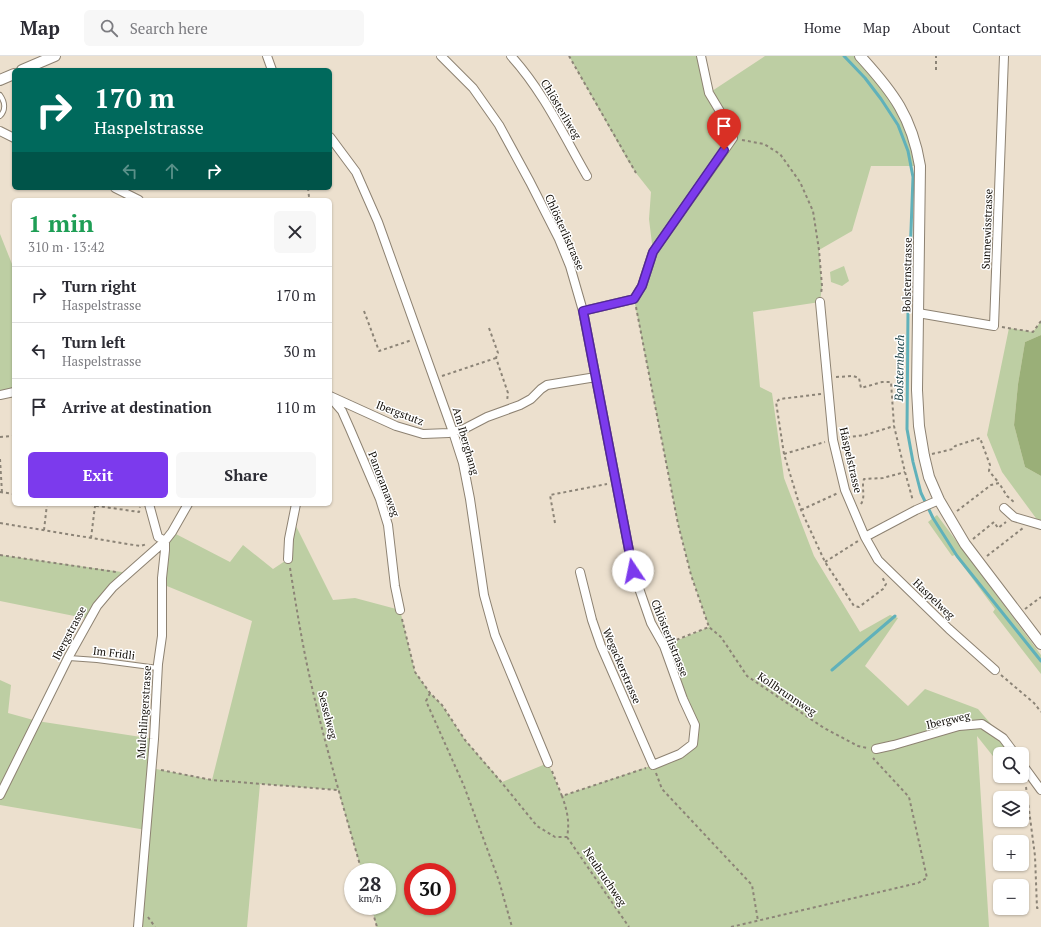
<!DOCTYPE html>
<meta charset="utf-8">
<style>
body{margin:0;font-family:"PT Serif",serif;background:#f7f7f7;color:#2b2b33;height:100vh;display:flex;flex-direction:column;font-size:15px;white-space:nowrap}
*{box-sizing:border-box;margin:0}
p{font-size:13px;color:#7c7c81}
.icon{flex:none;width:22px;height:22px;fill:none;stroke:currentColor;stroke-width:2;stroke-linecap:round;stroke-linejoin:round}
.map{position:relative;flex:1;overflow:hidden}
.details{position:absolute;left:12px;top:142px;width:320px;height:308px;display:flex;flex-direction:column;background:#fff;border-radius:6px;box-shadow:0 1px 3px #0004}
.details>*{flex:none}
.top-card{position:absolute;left:12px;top:12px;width:320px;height:122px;border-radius:6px;box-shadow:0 1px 3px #0004;background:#00695c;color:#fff;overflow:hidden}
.fabs{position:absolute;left:993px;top:691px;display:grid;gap:8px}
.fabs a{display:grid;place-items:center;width:36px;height:36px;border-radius:6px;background:#fff;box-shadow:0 1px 3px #0004;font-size:20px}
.speed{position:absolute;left:344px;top:807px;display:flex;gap:8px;font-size:20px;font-weight:700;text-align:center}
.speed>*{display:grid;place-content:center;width:52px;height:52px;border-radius:50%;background:#fff;box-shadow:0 1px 3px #0004;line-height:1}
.speed small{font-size:10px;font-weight:400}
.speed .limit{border:6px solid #d22;background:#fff;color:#111}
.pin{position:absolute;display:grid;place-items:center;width:34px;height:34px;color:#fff;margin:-41px -17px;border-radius:50% 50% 50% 0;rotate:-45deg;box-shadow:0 0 4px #0007}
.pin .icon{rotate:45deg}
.me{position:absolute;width:44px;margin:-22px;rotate:349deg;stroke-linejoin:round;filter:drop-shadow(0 0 3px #0008)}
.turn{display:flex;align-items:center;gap:14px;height:84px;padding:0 16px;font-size:18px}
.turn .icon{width:52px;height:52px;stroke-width:2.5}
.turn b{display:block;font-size:28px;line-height:34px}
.lanes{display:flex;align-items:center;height:38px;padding:0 16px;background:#0003;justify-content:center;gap:20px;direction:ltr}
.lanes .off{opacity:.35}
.round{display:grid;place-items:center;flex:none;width:42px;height:42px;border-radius:6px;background:#f7f7f7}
.summary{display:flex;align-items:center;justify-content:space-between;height:68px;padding:0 16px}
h1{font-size:24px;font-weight:800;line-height:30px;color:#1e9e55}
.cta{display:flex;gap:8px;margin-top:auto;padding:8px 16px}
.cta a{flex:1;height:46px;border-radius:6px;background:#7c3aed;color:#fff;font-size:16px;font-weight:800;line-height:46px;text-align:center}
.cta a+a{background:#f7f7f7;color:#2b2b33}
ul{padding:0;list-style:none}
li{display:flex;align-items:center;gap:12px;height:56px;padding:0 16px;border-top:1px solid #e1e1e2}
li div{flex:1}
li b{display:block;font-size:15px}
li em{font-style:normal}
header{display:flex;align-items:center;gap:24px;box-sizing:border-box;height:56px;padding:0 20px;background:#fff;border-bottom:1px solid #e1e1e2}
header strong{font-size:19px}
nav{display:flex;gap:22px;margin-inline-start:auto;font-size:14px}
.search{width:280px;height:36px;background:#f7f7f7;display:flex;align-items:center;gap:10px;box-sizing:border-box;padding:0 14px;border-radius:6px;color:#7c7c81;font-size:15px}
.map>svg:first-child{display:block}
</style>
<header>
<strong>Map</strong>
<div class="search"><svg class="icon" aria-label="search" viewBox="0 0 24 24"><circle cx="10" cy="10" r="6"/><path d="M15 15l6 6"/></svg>Search here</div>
<nav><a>Home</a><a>Map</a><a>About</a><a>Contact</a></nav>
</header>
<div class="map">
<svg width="1041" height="871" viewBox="0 0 1041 871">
<rect width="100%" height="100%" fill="#ece0ce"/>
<path fill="#bdcea3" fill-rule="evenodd" d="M569 0H701L709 37 765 0H860L893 38 920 110H871L852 175 819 194 822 230 820 246 753 256 760 331 772 337 784 422 814 500 860 576 890 559 898 562 865 610 908 650 925 633 978 653 1003 682 1015 698H1000V709L977 680 989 871H377L371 850H387V816H362L338 734 260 728 247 871H138L146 774 0 749V624L11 629 8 657 37 665 154 683 151 712 212 724 252 565 162 528 165 494 172 476 230 506 243 489 273 513 288 503 293 464 333 544 355 542 400 554 415 616 430 637 442 649 465 684 502 726 548 707 562 740 653 709 693 688 695 669 664 590 709 571 691 519 678 468 634 243 653 196 649 163 651 136 636 117 628 105ZM413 816H447V850H413Z
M0 178 14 213V336L0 339Z
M844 210 849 225 842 230 831 226 830 216Z
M1041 265V279L1025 286 1018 328 1014 369 1025 411 1041 420V469L1002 416 987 379 1009 272 1033 276Z
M937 459 1041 599V618L993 556 995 553 955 499 952 500 928 466Z
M0 499 129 517 89 563 0 545Z"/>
<path fill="#9aaf78" d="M1041 279V420L1025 411 1014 369 1018 328 1025 286Z"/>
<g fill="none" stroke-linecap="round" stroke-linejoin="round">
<path stroke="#60b1ba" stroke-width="3" d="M844 0 865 22 881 43 898 69 908 95 913 121 908 255 907 373 913 406 921 437 933 462 957 500 1041 605
M832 614 895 560"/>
<defs>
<path id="service" d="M0 39C5 46 6 54 0 60
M69 602 97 604 158 612"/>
<path id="minor" d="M267 0 272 14
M441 0 473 32 499 69 530 126 559 183 570 210 583 255 633 515 651 567 664 590 683 643 695 669 693 688 680 698 653 709 601 590 592 564 580 516
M511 0C543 35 564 80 587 120
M0 75 14 82
M330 81 356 116 378 166 453 376 463 407 470 443 484 539 495 579 548 707
M115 132 139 144
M820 246 833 384 845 434 865 481 878 504 949 573 995 614
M583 255 634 243 642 230 653 196 733 82 727 67 709 37 701 0
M918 257 994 270 1004 0
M0 339 14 336
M330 340 396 370 423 378 449 377 464 373 487 361 520 349 531 343 541 333 547 329 596 321
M330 341 342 355 350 373 380 443 388 469 395 530 400 554
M1004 452 1014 461 1041 469
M865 481 916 454 939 444
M288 503 289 483 296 448
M876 693 894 689 959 670 982 668 1003 682 1015 698
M1022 708 1041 734
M0 739 68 602 97 550 113 531 165 485 172 476 188 448
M138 871 154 683 158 608 162 580V522L165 494V485L158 481 149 448"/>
<path id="tertiary" d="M860 0C893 36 912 61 920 110L917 334 919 370 924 400 929 421 939 444 965 488 1041 588
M22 14 55 0
M0 24 14 18"/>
</defs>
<use href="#service" stroke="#8d8272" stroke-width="6"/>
<use href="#minor" stroke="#8d8272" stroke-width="10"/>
<use href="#tertiary" stroke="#8d8272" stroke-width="12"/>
<path stroke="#8c8477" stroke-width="2" stroke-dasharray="3 3" stroke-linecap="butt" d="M569 0 636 117
M936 14V0
M742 84 764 88 780 98 800 126 813 155 819 194 822 230 821 238
M308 132 309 141
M636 251 678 468 691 519 709 571
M364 255 379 295 412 284
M1002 271 1033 276 1041 265
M489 272 498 297 496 302 508 337 507 345
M442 320 496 302
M836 321 853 320 859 322 861 332 882 326H891L894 370 905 416 913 445
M821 338 780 343 776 346 784 398 801 454 825 506 854 550 859 551 883 533 886 528 882 521
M0 381 14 380
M841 382 865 379 894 370
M784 398 825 386
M932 398 953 393 955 390 980 382 990 409 989 415 999 427
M0 403 2 437
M0 436 14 438
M84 448 139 456 140 451
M861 448C866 440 861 432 864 423L883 422 905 416
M801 454 838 437
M957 455 991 429 999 427 1007 440 1014 446V448
M0 467 140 490 147 488
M555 467 550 439 607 428
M44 474 47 448
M91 482 95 450
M973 483 994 466 998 472 1006 466
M0 499 116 516
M987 500 1023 472
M825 506 858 485
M290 512C295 543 300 574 306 604 321 676 342 746 362 816
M1025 553 1041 541
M402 563 415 616 430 637 442 649 465 684 502 727 537 770 555 781H567C570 766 567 754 562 740
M671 586 709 571 721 581 747 620 824 672 858 690 867 692
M1001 619 1034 647 1041 656
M430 637 426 645 464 730 499 825 512 871
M161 714 212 724 338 734
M552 715 562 740 646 712
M656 717 662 733 752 829 758 865
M1026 731 1035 800 1037 852H1041
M567 781 629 871
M371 850 377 871
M148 861 155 871
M731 871 918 827 927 822 909 741 873 702"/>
<use href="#service" stroke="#fff" stroke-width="4"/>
<use href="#minor" stroke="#fff" stroke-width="8"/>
<use href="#tertiary" stroke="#fff" stroke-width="10"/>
</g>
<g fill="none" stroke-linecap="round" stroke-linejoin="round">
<defs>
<path id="route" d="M633 515 583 255 634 243 642 230 653 196 724 94"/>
</defs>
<use href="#route" stroke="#51269a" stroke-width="10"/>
<use href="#route" stroke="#7c3aed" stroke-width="7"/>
</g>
<g text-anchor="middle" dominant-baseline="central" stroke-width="3" stroke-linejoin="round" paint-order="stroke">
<g font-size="11" fill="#120e08" stroke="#fff">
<text transform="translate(561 53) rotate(59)">Chlösterliweg</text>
<text transform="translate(987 173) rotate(-88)">Sunnewisstrasse</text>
<text transform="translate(565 176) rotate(66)">Chlösterlistrasse</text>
<text transform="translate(907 219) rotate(-89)">Bolsternstrasse</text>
<text transform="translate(400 357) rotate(21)">Ibergstutz</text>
<text transform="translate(466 385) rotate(74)">Am Iberghang</text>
<text transform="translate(851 404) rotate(77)">Haspelstrasse</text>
<text transform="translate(384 428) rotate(69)">Panoramaweg</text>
<text transform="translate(934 543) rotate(44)">Haspelweg</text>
<text transform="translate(69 577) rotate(-62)">Ibergstrasse</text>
<text transform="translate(670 582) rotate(68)">Chlösterlistrasse</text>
<text transform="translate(114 597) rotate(7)">Im Fridli</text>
<text transform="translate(622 610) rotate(67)">Wegackerstrasse</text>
<text transform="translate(787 638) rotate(34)">Kollbrunnweg</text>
<text transform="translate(144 656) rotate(-86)">Mulchlingerstrasse</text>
<text transform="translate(328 659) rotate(76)">Sesselweg</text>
<text transform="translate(948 664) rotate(-13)">Ibergweg</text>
<text transform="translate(605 821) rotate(56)">Neubruchweg</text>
</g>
<g font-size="12" font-style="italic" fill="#1e4448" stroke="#fff">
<text transform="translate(899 312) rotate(-89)">Bolsternbach</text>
</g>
</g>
</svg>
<div class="fabs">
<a><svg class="icon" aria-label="search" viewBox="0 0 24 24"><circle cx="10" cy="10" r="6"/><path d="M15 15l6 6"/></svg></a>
<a><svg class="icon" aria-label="layers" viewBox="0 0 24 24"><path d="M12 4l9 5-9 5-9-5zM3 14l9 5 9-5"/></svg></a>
<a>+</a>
<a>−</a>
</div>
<div class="speed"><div>28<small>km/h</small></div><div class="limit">30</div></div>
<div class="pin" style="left:724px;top:94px;background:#d93025"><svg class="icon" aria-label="arrive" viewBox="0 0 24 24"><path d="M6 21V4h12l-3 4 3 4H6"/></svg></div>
<svg class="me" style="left:633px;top:515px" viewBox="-20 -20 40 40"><circle r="19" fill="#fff"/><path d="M0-13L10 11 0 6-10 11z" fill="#7c3aed"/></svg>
<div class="top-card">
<div class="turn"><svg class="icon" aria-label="right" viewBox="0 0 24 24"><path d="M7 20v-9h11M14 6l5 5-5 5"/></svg><div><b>170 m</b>Haspelstrasse</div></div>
<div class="lanes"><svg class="icon off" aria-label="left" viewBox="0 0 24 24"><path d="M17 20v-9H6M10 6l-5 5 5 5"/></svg><svg class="icon off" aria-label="ahead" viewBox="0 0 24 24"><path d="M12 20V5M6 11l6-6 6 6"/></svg><svg class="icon" aria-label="right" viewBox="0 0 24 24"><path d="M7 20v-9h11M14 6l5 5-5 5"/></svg></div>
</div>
<section class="details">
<div class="summary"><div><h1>1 min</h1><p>310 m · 13:42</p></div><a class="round"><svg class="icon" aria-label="close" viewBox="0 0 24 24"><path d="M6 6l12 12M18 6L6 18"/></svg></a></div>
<ul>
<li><svg class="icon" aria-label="right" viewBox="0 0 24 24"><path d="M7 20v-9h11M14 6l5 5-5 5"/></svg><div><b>Turn right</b><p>Haspelstrasse</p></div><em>170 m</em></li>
<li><svg class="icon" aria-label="left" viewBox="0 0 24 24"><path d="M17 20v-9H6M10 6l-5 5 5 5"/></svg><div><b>Turn left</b><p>Haspelstrasse</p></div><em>30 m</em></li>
<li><svg class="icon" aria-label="arrive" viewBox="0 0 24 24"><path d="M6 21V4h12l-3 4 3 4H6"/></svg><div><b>Arrive at destination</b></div><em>110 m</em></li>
</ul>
<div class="cta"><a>Exit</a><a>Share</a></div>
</section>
</div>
